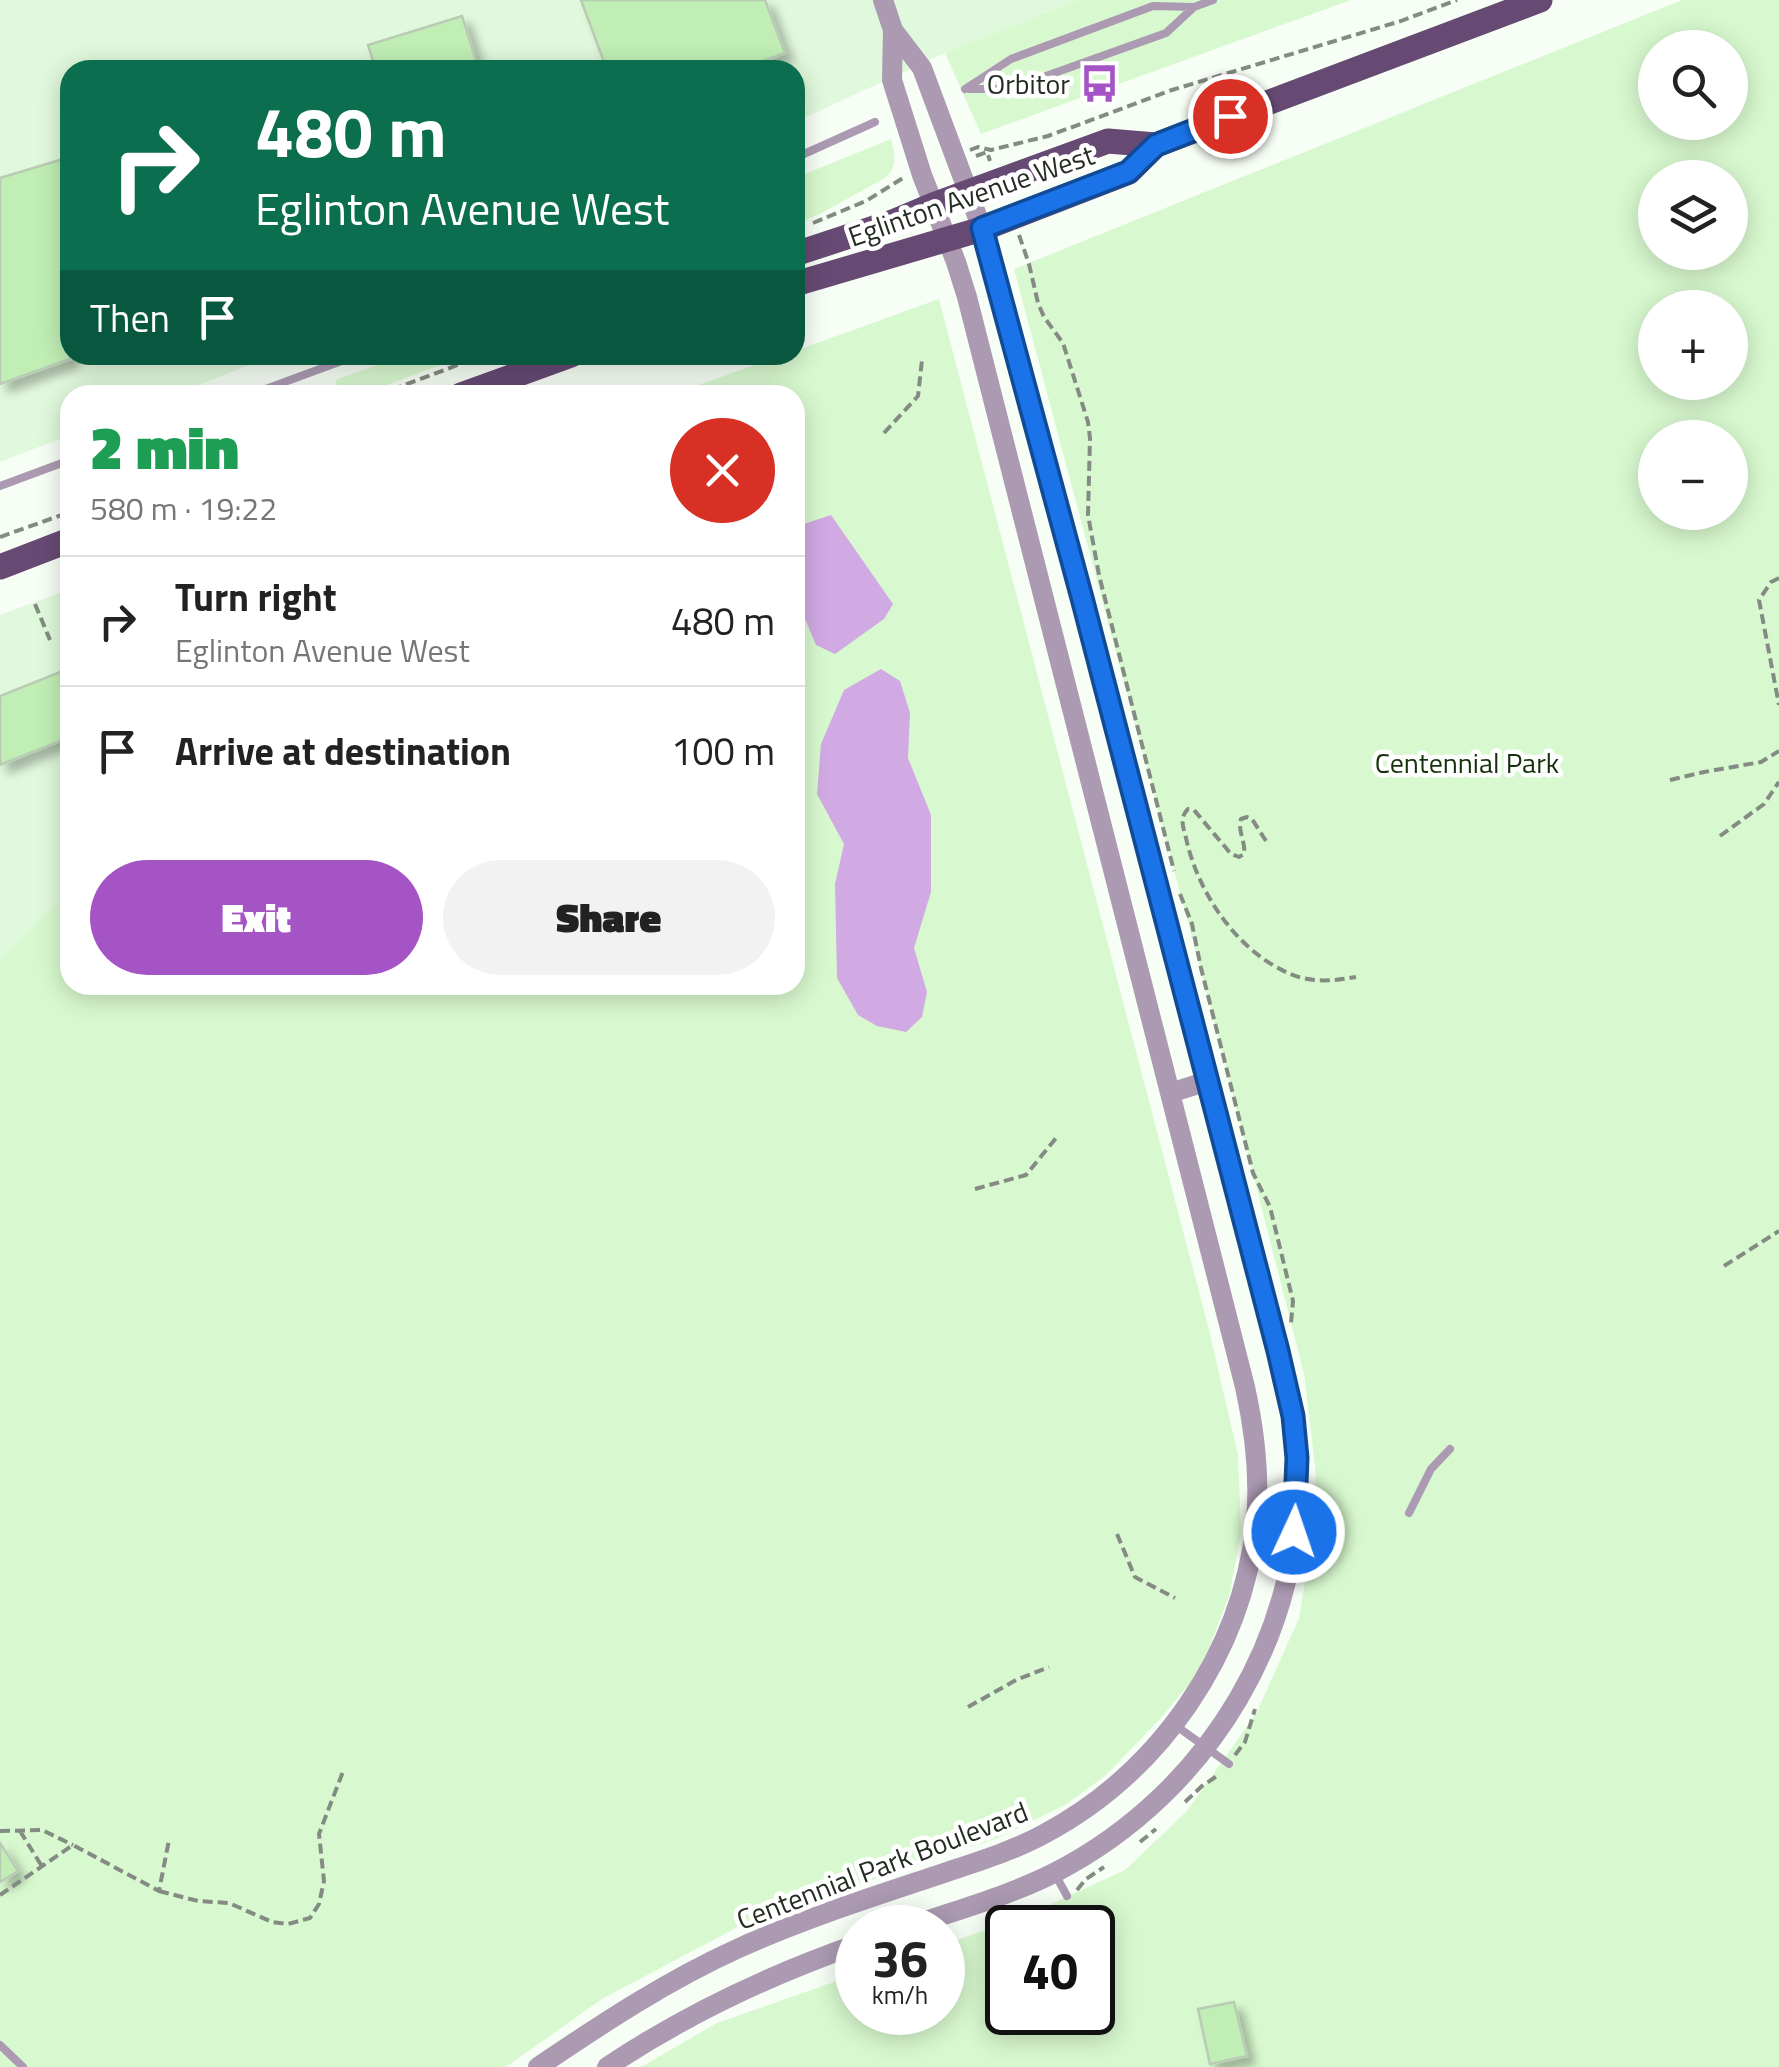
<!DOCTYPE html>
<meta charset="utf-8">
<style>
body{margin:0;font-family:"Titillium Web",sans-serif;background:#f2f2f2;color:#222;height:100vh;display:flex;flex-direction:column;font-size:38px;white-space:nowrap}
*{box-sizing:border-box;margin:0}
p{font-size:32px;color:#767676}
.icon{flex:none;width:55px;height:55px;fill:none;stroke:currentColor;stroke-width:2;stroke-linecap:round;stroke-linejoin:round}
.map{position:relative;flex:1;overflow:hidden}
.drawer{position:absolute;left:60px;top:385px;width:745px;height:610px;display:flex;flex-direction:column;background:#fff;border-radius:30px;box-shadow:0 5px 25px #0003}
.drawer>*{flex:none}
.guide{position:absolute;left:60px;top:60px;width:745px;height:305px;border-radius:30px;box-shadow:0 5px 25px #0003;background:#0b6e4f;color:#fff;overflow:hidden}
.buttons{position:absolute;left:1638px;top:30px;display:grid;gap:20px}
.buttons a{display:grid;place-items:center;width:110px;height:110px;border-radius:50%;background:#fff;box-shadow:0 5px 25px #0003;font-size:50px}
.speed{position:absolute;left:835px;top:1905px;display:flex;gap:20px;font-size:50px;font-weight:700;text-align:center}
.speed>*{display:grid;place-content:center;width:130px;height:130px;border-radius:50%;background:#fff;box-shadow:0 5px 25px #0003;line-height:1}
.speed small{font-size:25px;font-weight:400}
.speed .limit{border:5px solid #111;border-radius:15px;background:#fff;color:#111}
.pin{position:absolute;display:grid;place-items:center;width:85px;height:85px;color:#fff;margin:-42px;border:5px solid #fff;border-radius:50%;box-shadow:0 2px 10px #0007}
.me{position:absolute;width:110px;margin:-55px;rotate:3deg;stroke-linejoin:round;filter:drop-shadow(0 0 8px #0008)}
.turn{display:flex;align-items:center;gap:35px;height:210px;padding:0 30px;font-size:45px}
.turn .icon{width:130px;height:130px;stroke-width:2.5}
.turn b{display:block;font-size:70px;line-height:85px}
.then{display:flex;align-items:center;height:95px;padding:0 30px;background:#0003;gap:20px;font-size:38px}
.round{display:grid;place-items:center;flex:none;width:105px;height:105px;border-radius:52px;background:#f2f2f2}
.summary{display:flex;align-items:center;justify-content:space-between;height:170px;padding:0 30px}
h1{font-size:60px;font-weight:800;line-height:75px;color:#1e9e55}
.primary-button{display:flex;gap:20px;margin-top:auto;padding:20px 30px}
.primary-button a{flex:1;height:115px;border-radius:60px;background:#a454c5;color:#fff;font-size:40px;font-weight:800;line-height:115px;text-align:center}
.primary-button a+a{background:#f2f2f2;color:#222}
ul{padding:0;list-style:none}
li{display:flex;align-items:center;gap:30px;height:130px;padding:0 30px;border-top:2px solid #e0e0e0}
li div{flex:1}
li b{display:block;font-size:38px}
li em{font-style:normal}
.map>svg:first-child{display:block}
</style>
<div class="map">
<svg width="1779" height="2067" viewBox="0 0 1779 2067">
<defs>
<filter id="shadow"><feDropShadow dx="8" dy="8" stdDeviation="5" flood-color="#0004"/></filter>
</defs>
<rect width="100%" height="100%" fill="#f7fef5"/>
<path fill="#e0f8db" d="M0 0H1078L945 53 795 122V70H70V355H275L173 395H70V435L0 462Z
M70 589V889L0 959V615Z"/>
<path fill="#d8f9cf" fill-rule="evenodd" d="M1078 0H1351L981 134 945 53Z
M1682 0H1779V2067H641L717 2023 857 1974 858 2012H942L943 1945 1027 1915 1125 1870 1187 1811 1257 1712 1299 1618 1309 1557 1316 1474 1304 1374 1211 1009 1014 269ZM1655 48H1730V122H1655ZM1655 178H1730V252H1655ZM1655 308H1730V382H1655ZM1655 438H1730V512H1655ZM1008 1928H1092V2012H1008Z
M891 139C895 154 898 167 885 178L820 214 795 224V178Z
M939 299 1209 1330 1238 1455 1241 1534 1229 1596 1200 1671 1160 1719 1105 1776 1065 1805 998 1838 749 1921 602 1999 506 2067H0V959L70 889V985H795V395H670L783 355H795V351Z
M405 355H466L361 395H341L335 380Z"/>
<path fill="#d1aae3" d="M831 515 893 604 884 619 835 654 816 645 795 595V527Z
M881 669 900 681 910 713 908 758 931 815V892L914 948 927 992 922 1017 906 1032 877 1026 858 1015 837 978 835 884 844 844 817 794 821 744 844 690Z"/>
<path fill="#c0eeb5" stroke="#b9cbb5" stroke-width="2.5" filter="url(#shadow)" d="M581 0H765L785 53 739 70H607Z
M462 16 479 70H376L368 45Z
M70 157V359L0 384V178Z
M70 668V737L0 765V696Z
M0 1843 18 1871 0 1882Z
M1234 2002 1247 2056 1210 2064 1198 2009Z"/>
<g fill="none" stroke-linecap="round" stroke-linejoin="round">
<path stroke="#848b82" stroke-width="4" stroke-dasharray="10 5" stroke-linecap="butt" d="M970 150 978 147 991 150 1048 136 1172 90 1401 21 1457 0
M976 156 987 152 990 161
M813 223 866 201 903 178
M1019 235 1029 264 1038 303 1044 317 1063 343 1088 422 1090 438 1088 515 1099 575 1174 871
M378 395 484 355
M884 433 918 396 922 360
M0 537 70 512
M1779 578 1771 582 1759 600 1779 705
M35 604 50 640
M1670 780 1704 772 1761 762 1779 751
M1720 836 1764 804 1779 782
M1266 841 1252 819 1247 817 1241 819C1237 830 1246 842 1244 854L1239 857 1231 854 1194 810 1188 809C1179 818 1183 826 1186 838 1197 889 1232 944 1280 969 1305 983 1328 982 1356 977
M1180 894 1192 924 1201 968 1253 1173 1270 1207 1293 1301 1291 1323
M975 1189 1026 1175 1056 1138
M1724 1266 1779 1231
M1117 1534 1135 1577 1175 1598
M968 1707 1016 1680 1049 1667
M1235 1755 1245 1742 1255 1709
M1185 1802 1202 1786 1220 1774
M0 1831 42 1830 73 1845
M20 1831 43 1868
M1140 1842 1156 1829
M1077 1890 1086 1879 1104 1867
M159 1891 198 1901 229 1903 272 1922 288 1924 310 1918 319 1904 324 1881 319 1834 344 1769
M0 1895 73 1845 159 1891 169 1840"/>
<path stroke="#ab9ab2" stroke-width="8" d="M965 89 1011 59 1153 6 1194 7 1213 0
M969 89H1010L1166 33 1194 7
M795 158 875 122
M249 395 358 355
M0 486 70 460
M1409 1513 1431 1469 1450 1449
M1175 1725 1229 1764
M1055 1874 1067 1896
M0 2045 23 2067"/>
<path stroke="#ab9ab2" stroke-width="20" d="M893 30 922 68 982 229 996 276 1278 1351C1286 1385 1294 1419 1297 1455 1309 1628 1209 1793 1056 1872 1009 1896 956 1910 906 1928
M1170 1093 1208 1081
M538 2067C603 2023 668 1980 739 1948 803 1919 872 1897 938 1875 973 1863 1011 1852 1044 1834 1160 1772 1242 1654 1256 1522 1260 1476 1255 1432 1245 1387L967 297 956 262 922 175 892 80 893 30 883 0
M607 2067C685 2015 769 1975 858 1944"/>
<path stroke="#674a74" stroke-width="25" d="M795 254 895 221 933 205 1108 141 1156 145
M795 284 982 229 1129 172 1156 145 1540 0
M461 395 571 355
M0 567 70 540"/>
</g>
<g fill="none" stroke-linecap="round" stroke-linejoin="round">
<defs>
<path id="route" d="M1230 116 1156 145 1128 172 982 228 1082 598 1278 1351 1293 1416 1297 1458 1294 1532"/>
</defs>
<use href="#route" stroke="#114b97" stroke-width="25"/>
<use href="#route" stroke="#1a73e8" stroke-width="18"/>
</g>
<defs>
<symbol id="bus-bare" viewBox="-9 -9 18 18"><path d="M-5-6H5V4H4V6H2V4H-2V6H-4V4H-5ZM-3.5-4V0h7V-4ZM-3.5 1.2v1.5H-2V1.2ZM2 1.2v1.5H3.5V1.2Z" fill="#a454c5" stroke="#fff" stroke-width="2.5" paint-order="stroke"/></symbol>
</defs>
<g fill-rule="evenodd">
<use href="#bus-bare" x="1072" y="56" width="55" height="55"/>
</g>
<g text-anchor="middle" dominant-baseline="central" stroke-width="9" stroke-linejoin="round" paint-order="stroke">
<g font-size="28" fill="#252c23" stroke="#fff" text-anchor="end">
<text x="1070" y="83">Orbitor</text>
</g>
<g font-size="28" fill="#252c23" stroke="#fff">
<text transform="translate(971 195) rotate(-19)">Eglinton Avenue West</text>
<text transform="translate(882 1865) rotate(-21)">Centennial Park Boulevard</text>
</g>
<g font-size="28" fill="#15320c" stroke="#fff">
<text x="1467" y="762">Centennial Park</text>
</g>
</g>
</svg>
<div class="buttons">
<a><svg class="icon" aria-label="search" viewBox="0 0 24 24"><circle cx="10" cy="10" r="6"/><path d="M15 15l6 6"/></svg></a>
<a><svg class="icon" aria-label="layers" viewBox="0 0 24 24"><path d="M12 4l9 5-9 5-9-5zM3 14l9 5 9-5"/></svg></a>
<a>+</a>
<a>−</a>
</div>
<div class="speed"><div>36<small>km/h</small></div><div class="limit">40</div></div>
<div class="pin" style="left:1230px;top:116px;background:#d93025"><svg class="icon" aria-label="arrive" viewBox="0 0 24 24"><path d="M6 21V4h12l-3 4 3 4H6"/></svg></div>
<svg class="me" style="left:1294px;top:1532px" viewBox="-20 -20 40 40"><circle r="17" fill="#1a73e8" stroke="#fff" stroke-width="3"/><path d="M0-11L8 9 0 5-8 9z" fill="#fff"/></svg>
<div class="guide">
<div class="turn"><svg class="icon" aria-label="right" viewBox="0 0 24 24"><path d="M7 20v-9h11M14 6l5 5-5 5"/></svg><div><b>480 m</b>Eglinton Avenue West</div></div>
<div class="then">Then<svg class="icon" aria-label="arrive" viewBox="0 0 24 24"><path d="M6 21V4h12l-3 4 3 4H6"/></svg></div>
</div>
<section class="drawer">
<div class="summary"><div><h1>2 min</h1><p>580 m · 19:22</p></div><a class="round" style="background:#d93025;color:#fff"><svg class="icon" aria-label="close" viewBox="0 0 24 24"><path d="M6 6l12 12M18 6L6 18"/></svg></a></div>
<ul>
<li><svg class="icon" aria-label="right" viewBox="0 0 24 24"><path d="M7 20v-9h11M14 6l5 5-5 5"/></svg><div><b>Turn right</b><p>Eglinton Avenue West</p></div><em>480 m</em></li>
<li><svg class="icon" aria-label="arrive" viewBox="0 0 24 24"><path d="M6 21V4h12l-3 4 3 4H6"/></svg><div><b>Arrive at destination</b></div><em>100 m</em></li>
</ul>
<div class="primary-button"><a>Exit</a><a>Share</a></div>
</section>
</div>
